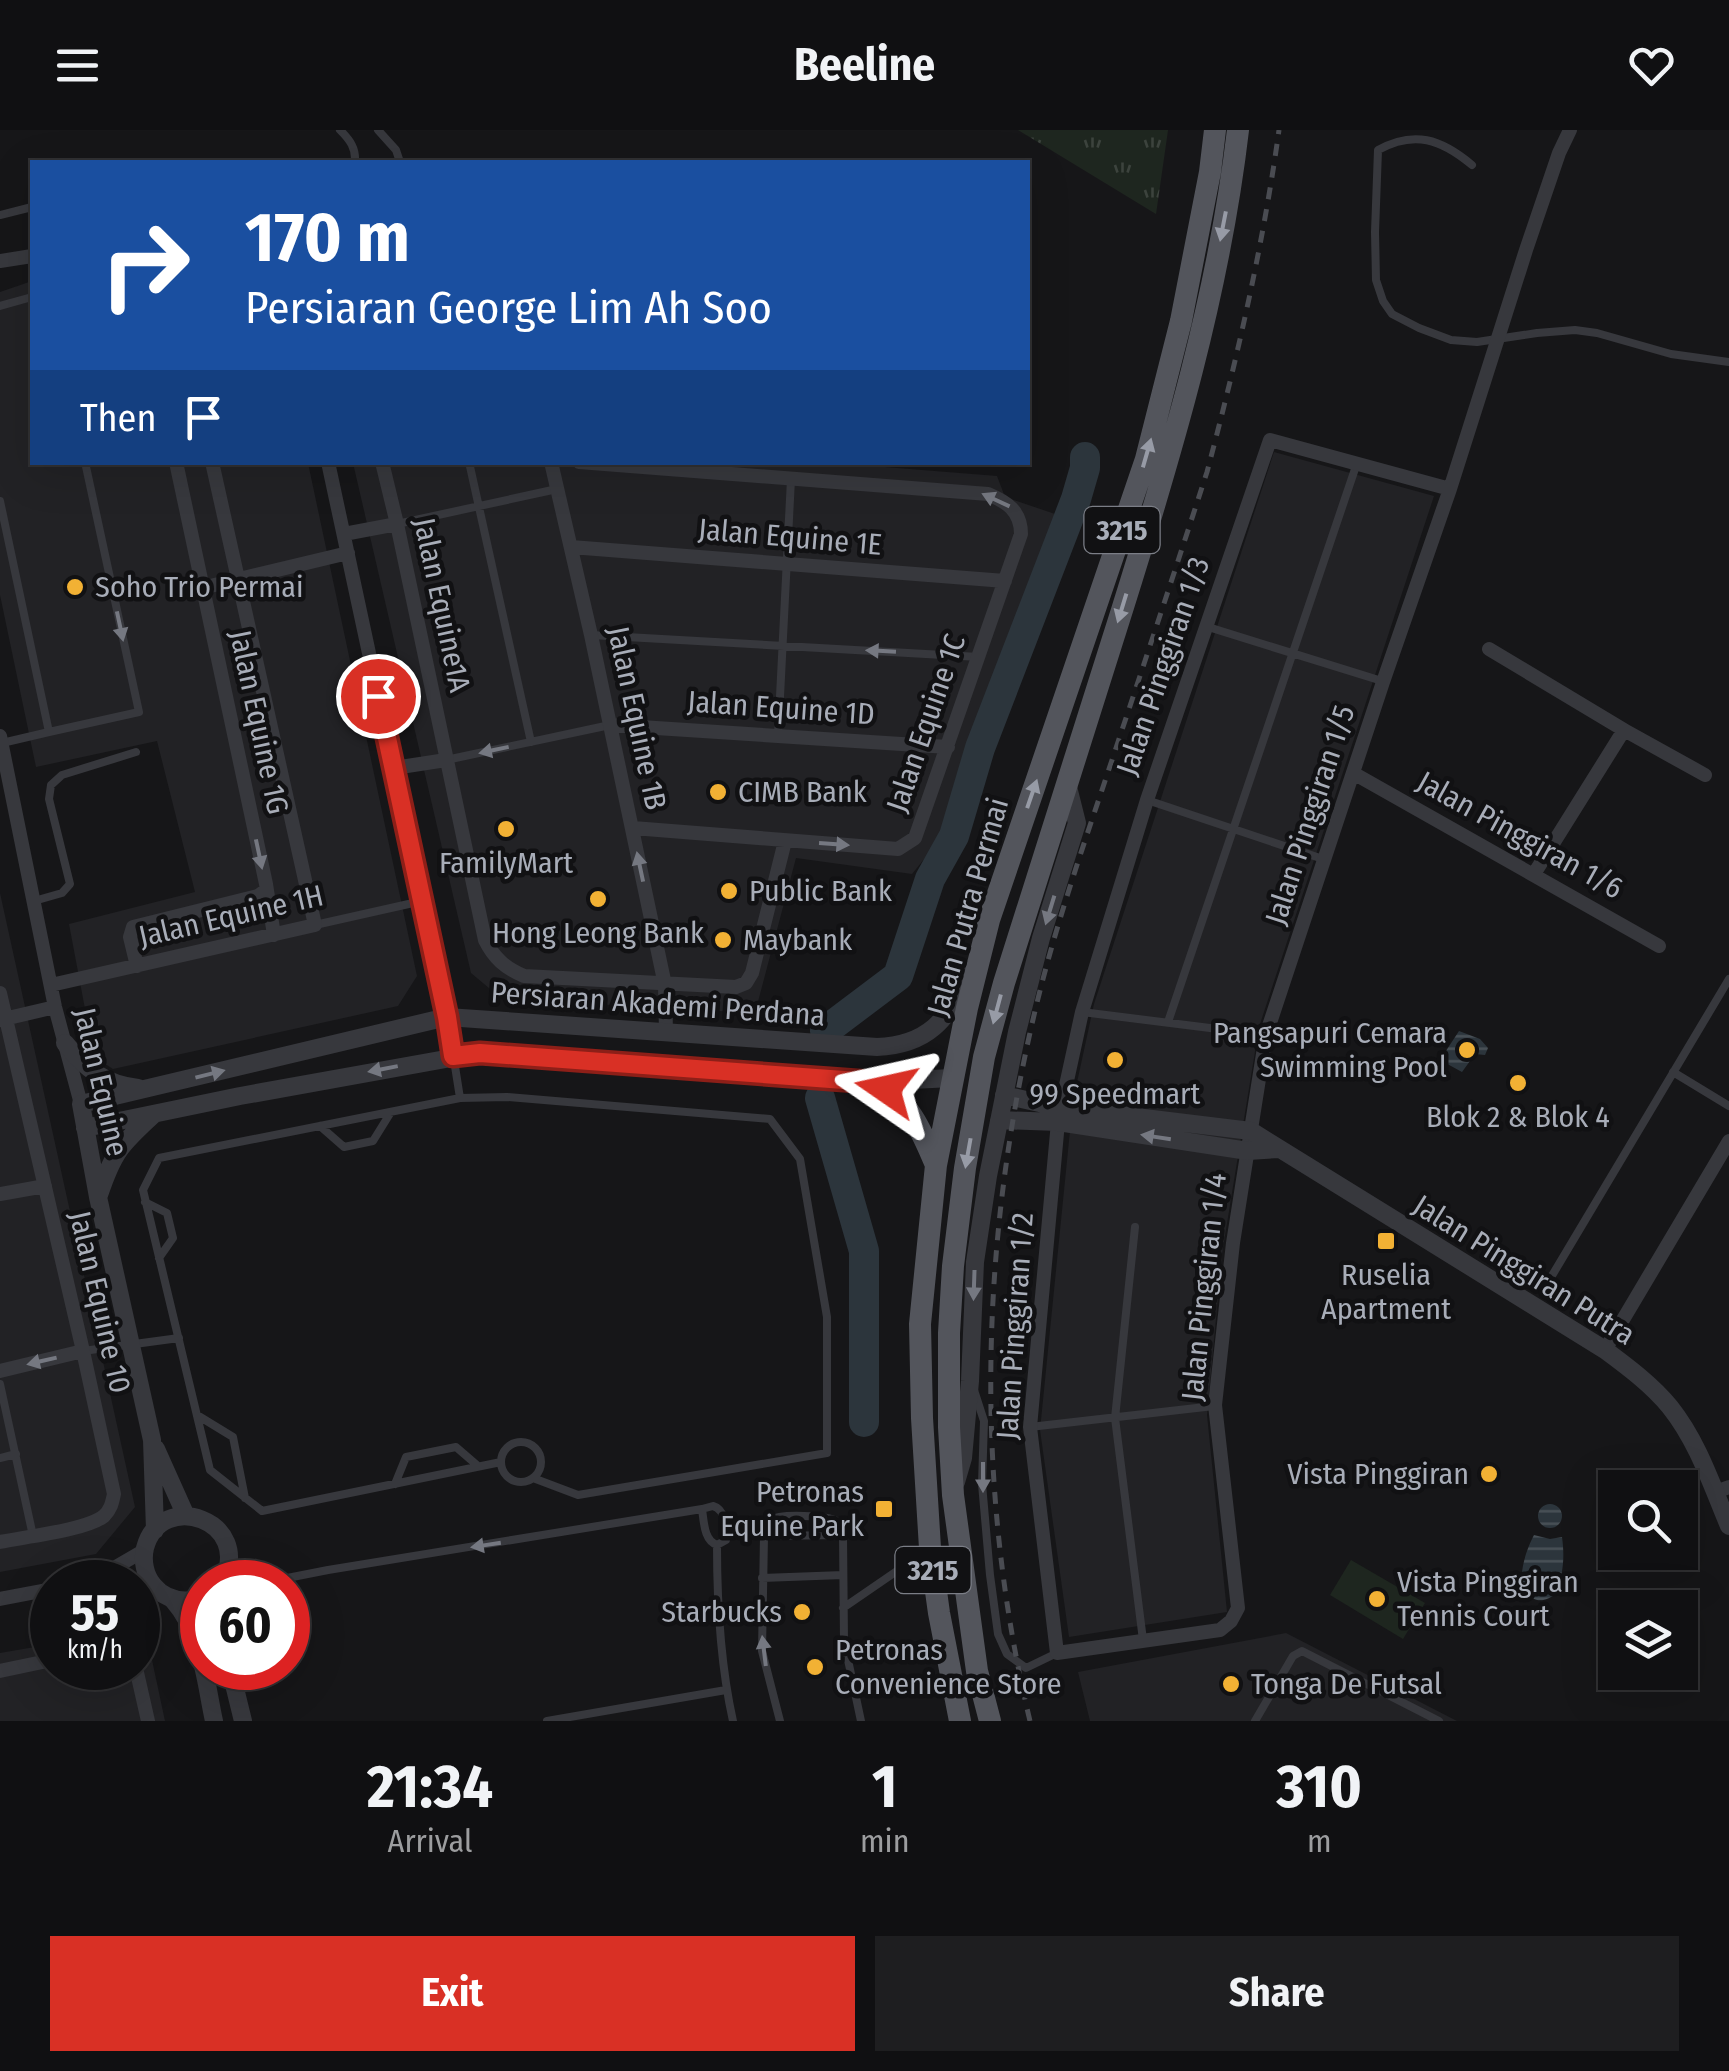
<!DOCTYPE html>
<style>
body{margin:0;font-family:"Fira Sans Condensed",sans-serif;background:#1e1e20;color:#f1f3f6;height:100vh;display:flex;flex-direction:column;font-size:38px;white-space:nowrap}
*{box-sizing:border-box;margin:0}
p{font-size:32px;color:#9c9d9f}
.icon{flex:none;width:55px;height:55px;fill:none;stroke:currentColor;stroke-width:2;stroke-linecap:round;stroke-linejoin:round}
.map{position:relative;height:1591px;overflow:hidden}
.side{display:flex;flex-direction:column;background:#101012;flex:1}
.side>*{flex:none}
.hud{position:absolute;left:30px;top:30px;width:1000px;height:305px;border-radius:0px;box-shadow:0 10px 40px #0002,0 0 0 2px #303032;background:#1a4fa0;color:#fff;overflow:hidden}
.fabs{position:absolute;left:1598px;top:1340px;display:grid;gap:20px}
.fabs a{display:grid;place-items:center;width:100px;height:100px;border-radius:0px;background:#101012;box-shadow:0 10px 40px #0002,0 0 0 2px #303032;font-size:50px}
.speed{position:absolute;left:30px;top:1430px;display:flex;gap:20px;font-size:50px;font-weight:700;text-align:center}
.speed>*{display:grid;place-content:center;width:130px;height:130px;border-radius:50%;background:#101012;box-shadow:0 10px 40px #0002,0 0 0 2px #303032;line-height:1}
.speed small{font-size:25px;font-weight:400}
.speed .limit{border:15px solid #d22;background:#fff;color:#111}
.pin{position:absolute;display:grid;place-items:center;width:85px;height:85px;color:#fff;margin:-42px;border:5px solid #fff;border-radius:50%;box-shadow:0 2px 10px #0007}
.me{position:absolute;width:110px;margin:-55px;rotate:281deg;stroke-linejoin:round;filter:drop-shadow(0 0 8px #0008)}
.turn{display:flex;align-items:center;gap:35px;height:210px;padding:0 50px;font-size:45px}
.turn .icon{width:130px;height:130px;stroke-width:2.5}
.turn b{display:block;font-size:70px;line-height:85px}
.then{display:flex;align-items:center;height:95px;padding:0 50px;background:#0003;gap:20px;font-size:38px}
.eta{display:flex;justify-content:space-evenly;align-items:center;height:170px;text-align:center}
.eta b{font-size:60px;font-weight:700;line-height:70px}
.button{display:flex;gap:20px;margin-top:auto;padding:20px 50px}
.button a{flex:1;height:115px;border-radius:0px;background:#d93025;color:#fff;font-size:40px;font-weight:700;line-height:115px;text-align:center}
.button a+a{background:#1e1e20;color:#f1f3f6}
header{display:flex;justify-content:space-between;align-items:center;height:130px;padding:0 50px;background:#101012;font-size:45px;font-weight:700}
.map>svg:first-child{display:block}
</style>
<header><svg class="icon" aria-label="menu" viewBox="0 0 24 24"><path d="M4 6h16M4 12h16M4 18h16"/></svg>Beeline<svg class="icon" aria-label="heart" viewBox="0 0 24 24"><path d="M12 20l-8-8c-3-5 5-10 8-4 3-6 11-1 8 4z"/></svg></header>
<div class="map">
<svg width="1729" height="1591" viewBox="0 0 1729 1591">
<defs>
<pattern id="grass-tufts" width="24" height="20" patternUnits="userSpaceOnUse" patternTransform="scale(2.5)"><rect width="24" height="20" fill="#1e261f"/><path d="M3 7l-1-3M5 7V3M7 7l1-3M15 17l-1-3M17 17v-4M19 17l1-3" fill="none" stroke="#3c433d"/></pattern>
<pattern id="water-rules" width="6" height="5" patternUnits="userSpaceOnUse" patternTransform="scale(2.5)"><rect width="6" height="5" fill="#2c353c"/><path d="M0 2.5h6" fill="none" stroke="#485056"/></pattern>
</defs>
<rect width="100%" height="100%" fill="#161618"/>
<path fill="#222225" d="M32 151V332L308 333 417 846 398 876 113 939 99 930 92 916 69 794 195 762 157 611 36 637 0 465V162Z
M1274 322 1434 366 1259 897 1222 1124 1207 1285 1227 1482 1069 1507 1040 1300 1073 971 1094 874Z
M353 333H835L997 346 1005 367 1055 384 942 707 912 744 796 728 755 883 502 869 471 843Z
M0 763 135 1377 96 1424 0 1442Z
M145 1497 165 1591H0V1523L52 1514V1538H138V1498Z
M1286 1503 1457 1591H1090L1078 1542Z"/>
<path fill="url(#grass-tufts)" d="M1018 0H1168L1156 84Z"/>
<path fill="#1e261f" d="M1351 1430 1425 1473 1403 1509 1330 1465Z"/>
<path fill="url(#water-rules)" d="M1459 901 1480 909 1488 918 1485 925 1475 924 1462 942 1440 930Z
M1538 1386a12 12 0 1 1 24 0a12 12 0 1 1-24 0Z
M1534 1405 1550 1409 1562 1407C1565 1428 1563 1444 1556 1464 1548 1469 1541 1473 1532 1468 1512 1458 1526 1420 1534 1405Z"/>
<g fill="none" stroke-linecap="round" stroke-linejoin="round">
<path stroke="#2c353c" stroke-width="30" d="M825 901 898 846 930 749 954 706 980 618 1076 369 1085 338V327
M820 968 864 1121V1292"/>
<path stroke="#37383d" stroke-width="8" d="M340 0C350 10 356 18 355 32
M378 0 396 20 400 32
M1472 35C1441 9 1414 0 1378 20L1375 102 1376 150 1383 171 1392 184 1419 198 1451 210 1477 212 1537 203 1575 200 1597 203 1671 224 1729 232
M0 85 32 77
M0 176 32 167
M469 332 531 612
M0 371 49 602 2 613
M397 394 557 359
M1205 496 1382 551
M591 505 979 527
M49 602 139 582 85 332
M778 606 791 349
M446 630 610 595
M1147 670 1323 729
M34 771 62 763 70 754 49 669 51 655 62 645 136 622
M315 795 422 771
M1082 882 1266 905
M1168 892 1357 333
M454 930 460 968 507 967 770 989 800 1029 827 1187V1323L578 1365 533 1348
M1673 942 1729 976
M460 968 159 1028 143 1060 210 1340 262 1381 501 1332
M320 996 344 1017 373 1011 391 982
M145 1072 167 1083 173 1108 159 1128
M1135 1097 1115 1288 1143 1510
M1550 1149 1729 849
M83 1221 179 1208
M0 1254 33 1406
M974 1260 984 1291 982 1354 990 1445 998 1504 1007 1524 1026 1538 1057 1523
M197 1285 233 1307 245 1368
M1030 1297 1214 1276
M501 1332a20 20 0 1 1 40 0a20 20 0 1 1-40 0Z
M0 1328 16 1324
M395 1354 406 1327 456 1317 478 1336
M713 1376C725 1379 728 1399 726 1410L717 1415C704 1411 704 1392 702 1379Z
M764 1406 843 1405
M717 1415C717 1474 720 1533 733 1591
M762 1448 843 1445
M267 1452 328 1440 702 1379
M843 1478 926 1421
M547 1591 726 1560
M780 1591 762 1521 764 1406C766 1400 767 1394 771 1390 780 1383 828 1386 837 1391L843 1405 844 1511 861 1591
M1255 1591 1293 1526 1302 1521 1439 1591"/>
<path stroke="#37383d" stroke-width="14" d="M0 131 32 126
M1270 310 1450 359 1383 552 1266 905 1233 1113 1215 1275 1238 1478 1231 1491 1220 1500 1057 1523 1030 1297 1058 992 1082 882 1147 670Z
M176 332 266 754 274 805
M328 332 447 887 453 926
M382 332 397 394 485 810C494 828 505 838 524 846L736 857 746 853 752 843 785 711
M551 332 591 505 665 855 666 902
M579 332 988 364C1007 372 1021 381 1021 404L915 708 898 719 633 698
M1450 359 1526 120 1559 23 1570 0
M344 404 397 394
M571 417 1005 451
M202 458 348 423
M1489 519 1624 600 1705 645
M610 595 948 617
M0 606 55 877 81 974
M394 638 446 630
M1353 643 1659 816
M1534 744 1624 600
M137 836 130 807 133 797 258 766 266 760
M51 855 315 795 212 332
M0 863 83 1221 114 1364C112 1373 111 1379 104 1386 87 1400 24 1407 0 1412
M0 890 55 877
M0 1064 45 1056
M1605 1220 1729 1011
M0 1241 83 1221
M1715 1362 1729 1357
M90 1452 145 1420
M138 1459 159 1462
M0 1469 52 1459
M136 1538 148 1591
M0 1541 52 1530"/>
<path stroke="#37383d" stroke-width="18" d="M65 913C86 939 104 954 138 958
M1004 965 1062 978 1251 1001 1605 1220C1628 1237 1652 1255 1670 1277 1698 1312 1712 1356 1729 1396
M999 990 1058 992 1248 1021 1279 1019
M85 998 240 966 479 923 871 952 952 948
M99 1065C113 1023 120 1015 153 985
M156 1319 186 1386
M956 1352 963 1328 970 1251 975 1132 988 1046 1017 902 1041 808 1077 693 1067 653
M155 1400 152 1310 98 1067 81 974 447 887 877 917C927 915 949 890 967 846
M202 1468C184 1473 166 1471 153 1455 145 1445 142 1431 145 1418 161 1358 255 1391 222 1452
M173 1470C202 1503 205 1549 214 1591
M230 1538 243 1591"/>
<path stroke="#53555c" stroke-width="22" d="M871 952C910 970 920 998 936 1035
M960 1591 939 1483 930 1418 922 1288 920 1194 936 1035 967 878 989 790 1146 329 1181 191 1210 42 1215 0
M990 1591 977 1541 953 1365 949 1297V1203L953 1136 965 1038 984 927 1004 853C1044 728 1083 602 1123 477 1172 321 1219 163 1238 0"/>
<path stroke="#4a4c52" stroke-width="5" stroke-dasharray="12 10" stroke-linecap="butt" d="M1030 1591C974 1358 980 1113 1035 881 1053 805 1078 731 1103 657 1138 552 1173 447 1207 342 1237 229 1263 116 1279 0"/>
</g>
<defs><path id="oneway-solid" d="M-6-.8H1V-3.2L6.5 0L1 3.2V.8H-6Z" transform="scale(2.5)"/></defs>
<g fill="#979ba6">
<use href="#oneway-solid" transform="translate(1223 96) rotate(101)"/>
<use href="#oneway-solid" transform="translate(1147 323) rotate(-74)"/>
<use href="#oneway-solid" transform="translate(1122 478) rotate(107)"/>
<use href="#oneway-solid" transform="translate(1032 664) rotate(-71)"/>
<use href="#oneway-solid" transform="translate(997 879) rotate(105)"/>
<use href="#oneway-solid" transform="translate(968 1023) rotate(100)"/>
</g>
<g fill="#757881">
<use href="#oneway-solid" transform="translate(996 370) rotate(-155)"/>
<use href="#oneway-solid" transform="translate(120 496) rotate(78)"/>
<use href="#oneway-solid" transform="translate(881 521) rotate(-177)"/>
<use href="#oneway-solid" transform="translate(494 620) rotate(168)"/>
<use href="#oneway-solid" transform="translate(834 714) rotate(4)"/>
<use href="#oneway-solid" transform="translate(259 724) rotate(78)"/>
<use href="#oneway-solid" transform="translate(640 737) rotate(-102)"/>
<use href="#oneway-solid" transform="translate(1050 780) rotate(107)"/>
<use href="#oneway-solid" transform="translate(383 939) rotate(169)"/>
<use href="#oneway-solid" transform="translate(210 944) rotate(-14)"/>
<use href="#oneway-solid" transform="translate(1156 1007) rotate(-171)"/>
<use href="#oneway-solid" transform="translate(974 1155) rotate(92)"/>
<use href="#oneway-solid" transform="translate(42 1231) rotate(167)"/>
<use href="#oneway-solid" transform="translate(983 1347) rotate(90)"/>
<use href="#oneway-solid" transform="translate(486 1415) rotate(171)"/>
<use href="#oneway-solid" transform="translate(764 1521) rotate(-97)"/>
</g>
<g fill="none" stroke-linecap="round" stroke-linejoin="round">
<defs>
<path id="route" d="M378 566 447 887 453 926 480 923 871 952 886 959"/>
</defs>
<use href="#route" stroke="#8d1f18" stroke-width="25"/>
<use href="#route" stroke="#d93025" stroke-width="18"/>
</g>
<g fill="#f2b134" stroke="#111113" stroke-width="4">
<circle cx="75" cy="457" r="10"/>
<circle cx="718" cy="662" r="10"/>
<circle cx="506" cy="699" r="10"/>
<circle cx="729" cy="761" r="10"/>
<circle cx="598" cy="769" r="10"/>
<circle cx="723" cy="810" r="10"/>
<circle cx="1467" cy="920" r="10"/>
<circle cx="1115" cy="930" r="10"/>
<circle cx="1518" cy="953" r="10"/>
<rect x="1376" y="1101" width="20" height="20" rx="5"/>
<circle cx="1489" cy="1344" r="10"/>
<rect x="874" y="1369" width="20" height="20" rx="5"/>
<circle cx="1377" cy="1469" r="10"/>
<circle cx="802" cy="1482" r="10"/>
<circle cx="815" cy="1537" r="10"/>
<circle cx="1231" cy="1554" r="10"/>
</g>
<g text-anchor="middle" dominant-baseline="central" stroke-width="9" stroke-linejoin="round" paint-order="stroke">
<g fill="#111113" stroke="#7b7e86" stroke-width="2.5">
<rect x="1084.5" y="377" width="75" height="46" rx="8"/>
<rect x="895.5" y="1417" width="75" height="46" rx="8"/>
</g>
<g font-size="28" font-weight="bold" fill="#a8adb8">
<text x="1122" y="400">3215</text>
<text x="933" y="1440">3215</text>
</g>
<g font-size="30" fill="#a8adb8" stroke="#111113">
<text transform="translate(790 407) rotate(5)">Jalan Equine 1E</text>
<text transform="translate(442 475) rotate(78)">Jalan Equine1A</text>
<text transform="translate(1163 536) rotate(-71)">Jalan Pinggiran 1/3</text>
<text transform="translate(781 578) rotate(4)">Jalan Equine 1D</text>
<text transform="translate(637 588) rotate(78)">Jalan Equine 1B</text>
<text transform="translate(259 592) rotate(78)">Jalan Equine 1G</text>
<text transform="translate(926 593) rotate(-71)">Jalan Equine 1C</text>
<text transform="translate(1310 685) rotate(-72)">Jalan Pinggiran 1/5</text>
<text transform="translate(1520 705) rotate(29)">Jalan Pinggiran 1/6</text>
<text transform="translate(968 777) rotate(-74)">Jalan Putra Permai</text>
<text transform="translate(231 786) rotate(-13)">Jalan Equine 1H</text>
<text transform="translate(658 874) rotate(4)">Persiaran Akademi Perdana</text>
<text transform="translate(101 952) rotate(77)">Jalan Equine</text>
<text transform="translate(1524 1140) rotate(32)">Jalan Pinggiran Putra</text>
<text transform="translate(1204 1157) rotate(-84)">Jalan Pinggiran 1/4</text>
<text transform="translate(100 1172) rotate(77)">Jalan Equine 10</text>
<text transform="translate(1015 1196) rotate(-86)">Jalan Pinggiran 1/2</text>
</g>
<g font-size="30" fill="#a8adb8" stroke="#111113" text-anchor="start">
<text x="95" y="457">Soho Trio Permai</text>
<text x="738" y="662">CIMB Bank</text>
<text x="506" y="733" text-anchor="middle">FamilyMart</text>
<text x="749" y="761">Public Bank</text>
<text x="598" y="803" text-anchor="middle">Hong Leong Bank</text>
<text x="743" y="810">Maybank</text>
<text x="1447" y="903" text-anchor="end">Pangsapuri Cemara<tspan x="1447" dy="34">Swimming Pool</tspan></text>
<text x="1115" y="964" text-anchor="middle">99 Speedmart</text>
<text x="1518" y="987" text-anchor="middle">Blok 2 &amp; Blok 4</text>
<text x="1386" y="1145" text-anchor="middle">Ruselia<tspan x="1386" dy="34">Apartment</tspan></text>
<text x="1469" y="1344" text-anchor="end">Vista Pinggiran</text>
<text x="864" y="1362" text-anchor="end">Petronas<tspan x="864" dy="34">Equine Park</tspan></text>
<text x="1397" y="1452">Vista Pinggiran<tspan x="1397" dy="34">Tennis Court</tspan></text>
<text x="782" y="1482" text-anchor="end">Starbucks</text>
<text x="835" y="1520">Petronas<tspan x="835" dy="34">Convenience Store</tspan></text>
<text x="1251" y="1554">Tonga De Futsal</text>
</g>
</g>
</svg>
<div class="fabs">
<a><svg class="icon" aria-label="search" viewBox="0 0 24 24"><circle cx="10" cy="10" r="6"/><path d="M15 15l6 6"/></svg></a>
<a><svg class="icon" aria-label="layers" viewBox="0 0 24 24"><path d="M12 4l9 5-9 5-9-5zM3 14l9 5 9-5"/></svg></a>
</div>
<div class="speed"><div>55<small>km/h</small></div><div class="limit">60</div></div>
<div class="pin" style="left:378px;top:566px;background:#d93025"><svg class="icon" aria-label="arrive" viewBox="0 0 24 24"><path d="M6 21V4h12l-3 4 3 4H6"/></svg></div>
<svg class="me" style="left:886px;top:959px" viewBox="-20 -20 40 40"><path d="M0-17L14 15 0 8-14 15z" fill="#d93025" stroke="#fff" stroke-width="4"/></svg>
<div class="hud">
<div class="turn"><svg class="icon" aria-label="right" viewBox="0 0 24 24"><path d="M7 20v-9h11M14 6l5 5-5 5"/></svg><div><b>170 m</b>Persiaran George Lim Ah Soo</div></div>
<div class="then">Then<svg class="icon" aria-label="arrive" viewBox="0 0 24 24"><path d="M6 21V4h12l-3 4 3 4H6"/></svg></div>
</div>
</div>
<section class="side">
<div class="eta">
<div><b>21:34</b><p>Arrival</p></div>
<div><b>1</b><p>min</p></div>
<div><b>310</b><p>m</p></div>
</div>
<div class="button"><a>Exit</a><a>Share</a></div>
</section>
